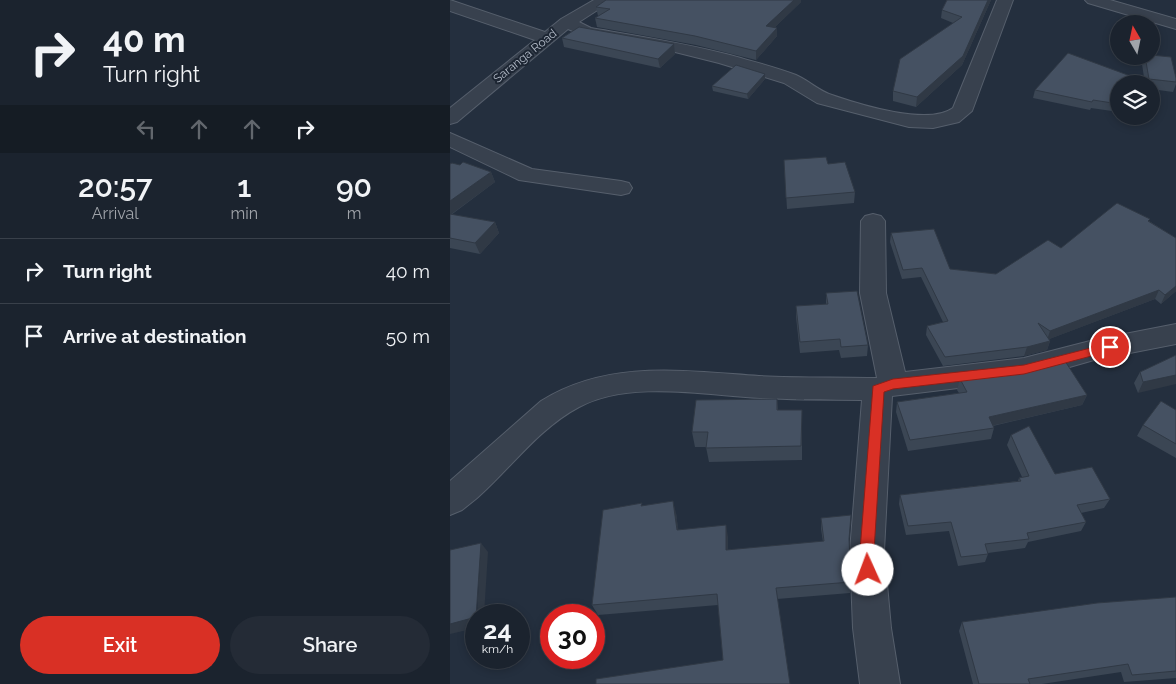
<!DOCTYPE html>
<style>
body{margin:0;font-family:Raleway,sans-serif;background:#242b36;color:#f1f3f6;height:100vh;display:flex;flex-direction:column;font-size:19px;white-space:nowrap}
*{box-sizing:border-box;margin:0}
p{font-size:16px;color:#a0a4aa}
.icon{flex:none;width:28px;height:28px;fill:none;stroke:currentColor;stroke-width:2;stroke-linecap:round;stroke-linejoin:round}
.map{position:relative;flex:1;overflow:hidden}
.drawer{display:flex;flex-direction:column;background:#1b232e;width:450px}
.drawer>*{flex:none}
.hud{background:#1b232e;color:#f1f3f6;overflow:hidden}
.needle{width:32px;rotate:351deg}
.tools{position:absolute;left:660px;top:15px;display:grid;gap:10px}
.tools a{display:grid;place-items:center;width:50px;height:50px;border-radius:50%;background:#1b232e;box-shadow:0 2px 8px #0003,0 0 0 1px #39404a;font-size:25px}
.speed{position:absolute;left:15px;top:604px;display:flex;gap:10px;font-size:25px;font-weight:700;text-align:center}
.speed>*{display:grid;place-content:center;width:65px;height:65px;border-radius:50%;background:#1b232e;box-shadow:0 2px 8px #0003,0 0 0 1px #39404a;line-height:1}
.speed small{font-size:12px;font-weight:400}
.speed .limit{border:8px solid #d22;background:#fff;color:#111}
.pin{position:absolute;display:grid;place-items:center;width:42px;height:42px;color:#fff;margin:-21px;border:2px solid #fff;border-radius:50%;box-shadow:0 1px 5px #0007}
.me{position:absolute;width:55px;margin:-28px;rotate:358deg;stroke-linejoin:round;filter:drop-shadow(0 0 4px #0008)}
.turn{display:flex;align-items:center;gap:18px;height:105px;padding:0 20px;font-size:22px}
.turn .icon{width:65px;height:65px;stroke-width:2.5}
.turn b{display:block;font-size:35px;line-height:42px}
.lanes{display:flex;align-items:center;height:48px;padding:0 20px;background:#0003;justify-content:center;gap:25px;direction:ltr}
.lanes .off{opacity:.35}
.eta{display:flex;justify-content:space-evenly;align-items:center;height:85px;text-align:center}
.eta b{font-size:30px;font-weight:600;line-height:35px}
.cta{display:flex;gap:10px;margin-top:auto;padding:10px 20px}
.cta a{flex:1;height:58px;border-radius:30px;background:#d93025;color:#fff;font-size:20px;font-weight:600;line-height:58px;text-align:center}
.cta a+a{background:#242b36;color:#f1f3f6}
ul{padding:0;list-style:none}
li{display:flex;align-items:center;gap:15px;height:65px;padding:0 20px;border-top:1px solid #39404a}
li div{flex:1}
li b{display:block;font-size:19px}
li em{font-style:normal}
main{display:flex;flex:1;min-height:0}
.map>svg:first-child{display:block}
</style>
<main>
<section class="drawer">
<div class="hud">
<div class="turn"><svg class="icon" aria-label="right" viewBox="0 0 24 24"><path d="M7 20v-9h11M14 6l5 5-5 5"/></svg><div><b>40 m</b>Turn right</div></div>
<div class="lanes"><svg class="icon off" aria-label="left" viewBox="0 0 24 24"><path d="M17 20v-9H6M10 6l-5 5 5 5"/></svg><svg class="icon off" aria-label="ahead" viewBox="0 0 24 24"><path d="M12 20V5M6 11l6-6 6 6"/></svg><svg class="icon off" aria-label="ahead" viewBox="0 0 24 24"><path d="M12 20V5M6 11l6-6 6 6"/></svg><svg class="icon" aria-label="right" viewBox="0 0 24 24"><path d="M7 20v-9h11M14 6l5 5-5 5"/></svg></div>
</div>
<div class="eta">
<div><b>20:57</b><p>Arrival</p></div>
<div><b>1</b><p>min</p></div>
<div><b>90</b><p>m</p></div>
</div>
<ul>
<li><svg class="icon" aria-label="right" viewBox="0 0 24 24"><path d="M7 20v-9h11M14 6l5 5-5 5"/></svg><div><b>Turn right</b></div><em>40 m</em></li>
<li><svg class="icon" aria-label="arrive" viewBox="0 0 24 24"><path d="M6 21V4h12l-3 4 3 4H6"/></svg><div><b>Arrive at destination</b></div><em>50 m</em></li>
</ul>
<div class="cta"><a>Exit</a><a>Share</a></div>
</section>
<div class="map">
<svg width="726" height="684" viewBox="0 0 726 684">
<rect width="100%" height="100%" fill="#242f3e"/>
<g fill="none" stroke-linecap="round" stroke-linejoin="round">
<defs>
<path id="minor" d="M0 0 95 32 111 19 144 0H163L129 22 141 28C188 36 234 43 280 55 301 61 325 67 346 75 358 80 369 91 382 95 411 105 478 126 503 108L547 0H563L522 111 509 122 483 128 459 127 367 103 334 83 269 63 225 52 137 37 118 29 7 122 0 124V108L85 40 0 11Z
M635 0H660L726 19V29L638 3Z
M0 133 82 169 171 181 179 183 182 188 179 193 171 195 69 180 0 147Z
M423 214 431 216 435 221 436 293 455 372 574 358 644 340 726 324V344L644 360 574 380 442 396 434 551 441 628 450 684H410L403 628 400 551 412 400C378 400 344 400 310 398 255 395 179 380 129 407 89 428 60 469 27 498L12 510 0 515V481L91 401C158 359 234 371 309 376 349 378 388 377 427 378L410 293 411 221 415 216Z"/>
</defs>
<use href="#minor" stroke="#565f6c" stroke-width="2"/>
<use href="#minor" fill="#38414e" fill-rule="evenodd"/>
</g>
<path fill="#3b4654" d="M156 0H351V2L325 27 327 36 306 60 246 45 147 27 145 18 149 16H148L146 7Z
M497 0H541L512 65 466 107 443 101V91L503 23 491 18 492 10Z
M112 38 224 44 225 54 210 68 114 47Z
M694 56H701L726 78V84L723 92 701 89V84H695L692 64Z
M315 74V79L298 99 263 91 262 86Z
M669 84V112L641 108 640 110 583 98 585 90Z
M334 160 378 164 405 192 404 203 337 209Z
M0 164 10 165 41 172 45 182 1 215 45 222 49 233 30 254 0 248Z
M699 221 726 238V291L711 304 705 299 599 339 600 341 597 350 574 356 493 366 476 335 477 326 493 322 471 277 452 279 440 242 441 233 500 269 546 274 611 248Z
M376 293 418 345 417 356 391 358 389 350 350 353 346 317V306L376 304Z
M726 355 688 393 684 383 690 372Z
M510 379 637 395 632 405 543 426 544 428 541 439 458 451 446 412 447 402 509 393 507 390Z
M327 399 328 410H352V460L259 462 256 447H245L242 432Z
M726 410V458L687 436 693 425Z
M561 435 605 474 660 499 654 508 631 513 636 522 631 531 578 542 575 548 538 553V554L535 562 508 566 499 531 456 535 449 504 450 495 568 481 569 478 572 477 557 445Z
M193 506 226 513 228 530 278 537V550L373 542 371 529V518L399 540 401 582 400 593 327 599 273 660 268 605 148 615 142 605Z
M726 597V678L674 682 671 672 592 684H523L509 631 512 622Z"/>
<path fill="#303945" d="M344 0H351V2L317 35 316 26Z
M538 0H541L512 65 466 107 467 97Z
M327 28V36L306 60V51Z
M224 44 225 54 210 68 208 59Z
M315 74V79L298 99 297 94Z
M41 172 45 182 0 215V201Z
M45 222 49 233 30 254 25 243Z
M726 286V291L711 304 715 295Z
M709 290 705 299 597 340 600 331Z
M600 341 597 350 574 356 577 347Z
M726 375V384L688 393 693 382Z
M637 395 632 405 536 427 539 417Z
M223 501 226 513 230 541 227 530Z
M276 525 278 537V561L276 550Z
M31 543 38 552 34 615H27Z
M26 617V628L0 634V624Z"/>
<path fill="#455162" stroke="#303945" d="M156 0H344L316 26 327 28 306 51 245 36 145 18 160 9 146 7Z
M497 0H538L513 56 467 97 443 91 450 59 512 17 492 10Z
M129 27 224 44 208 59 112 38Z
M618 53 694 81V84H669V104L643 100 642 102 585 90Z
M701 55 721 57 726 78V82L699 79 695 56H701Z
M286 65 315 74 297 94 262 86Z
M376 157 378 164 395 162 405 192 336 198 334 160Z
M13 162 41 172 0 201V164L2 163 10 165Z
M667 203 700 219 698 221 726 238V286L715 295 709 290 600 331 588 323 600 341 577 347 495 357 477 326 498 321 472 268 453 270 441 233 484 229 500 269 546 274 598 240 611 248Z
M0 214 45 222 25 243 0 238Z
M407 291 418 345 391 347 390 339 350 342 346 306 378 304 376 293Z
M726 355V375L693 382 690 372Z
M615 361 637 395 539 417 544 428 460 440 447 402 517 392 510 379 578 371Z
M327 399V410H352L351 446 256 448 258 432H242L246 400Z
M711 401 726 410V444L693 425Z
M579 426 605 474 642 467 660 499 627 505 636 522 577 533 579 539 535 544 538 554 511 557 501 522 458 526 450 495 571 481 569 478 579 476 561 435Z
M223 501 227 530 276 525V550L374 541 371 518 401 515 399 539 401 582 326 588 340 684H146V679L273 660 267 594 142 605 153 510 192 503 191 506Z
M31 543 26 617 0 624V550Z
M726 597V671L682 675 678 664 578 679 580 684H529L512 622 647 603Z"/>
<path fill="#d93025" stroke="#8d1f18" d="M660 343 664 344V350L574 374 443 389 434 392 424 551 426 570 424 575 418 577 413 575 410 551 423 386 443 379 574 365Z"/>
<g text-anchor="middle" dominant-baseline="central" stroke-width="4" stroke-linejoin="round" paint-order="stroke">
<g font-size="12" fill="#b4bcc9" stroke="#1d2633">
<text transform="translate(75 56) rotate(-39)">Saranga Road</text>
</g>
</g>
</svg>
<div class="tools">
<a><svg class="needle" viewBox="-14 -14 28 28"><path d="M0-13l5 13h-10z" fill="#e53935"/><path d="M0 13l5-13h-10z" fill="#a0a4aa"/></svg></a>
<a><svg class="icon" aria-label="layers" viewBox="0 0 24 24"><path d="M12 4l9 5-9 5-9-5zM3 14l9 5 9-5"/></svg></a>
</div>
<div class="speed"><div>24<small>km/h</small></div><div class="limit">30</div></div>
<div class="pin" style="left:660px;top:347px;background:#d93025"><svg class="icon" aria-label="arrive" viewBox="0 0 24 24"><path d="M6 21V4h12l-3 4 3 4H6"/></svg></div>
<svg class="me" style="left:418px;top:570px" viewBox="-20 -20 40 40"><circle r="19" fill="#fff"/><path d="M0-13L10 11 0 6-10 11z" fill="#d93025"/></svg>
</div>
</main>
